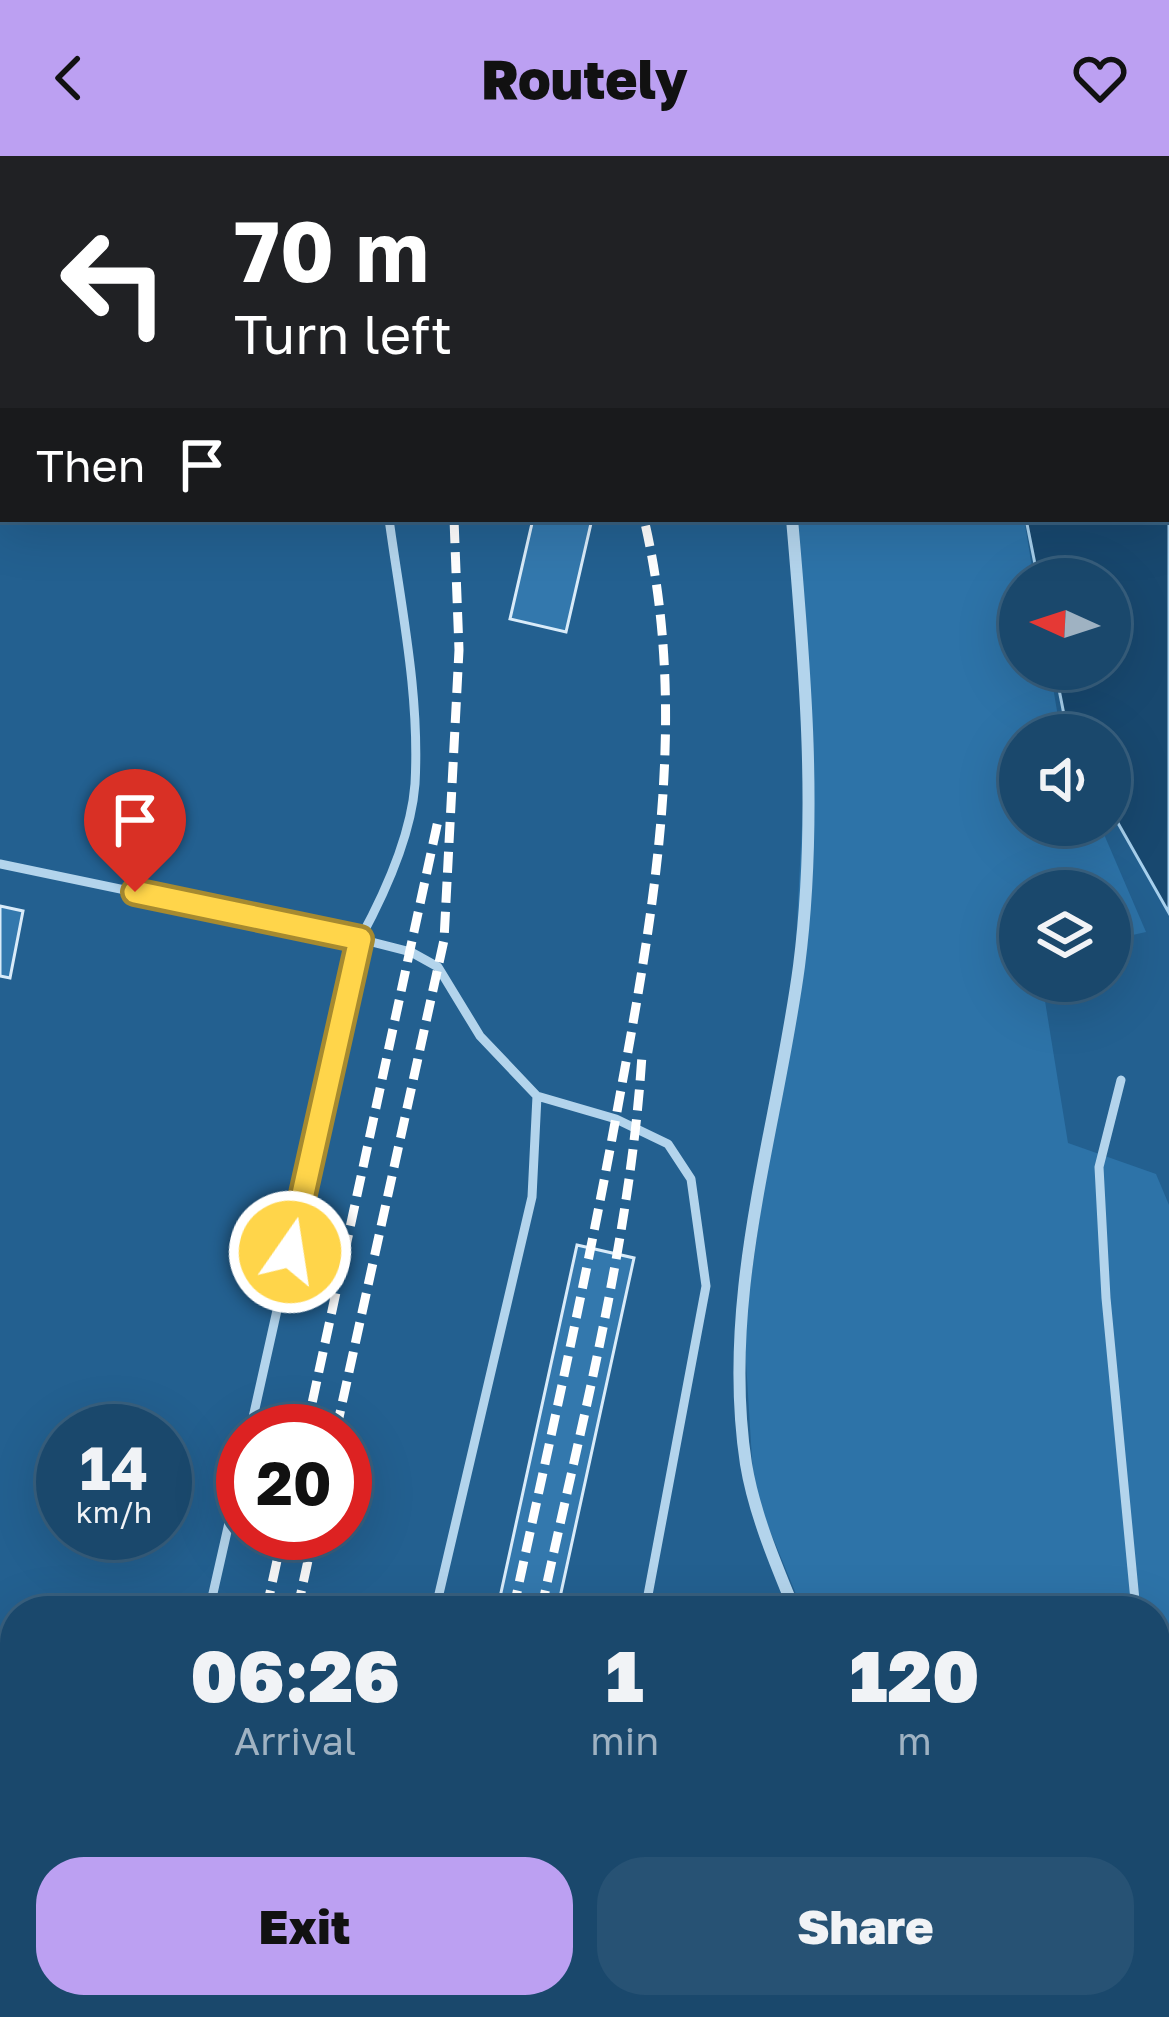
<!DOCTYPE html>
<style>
body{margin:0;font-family:"Golos Text",sans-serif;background:#275274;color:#f1f3f6;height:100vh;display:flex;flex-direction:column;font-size:45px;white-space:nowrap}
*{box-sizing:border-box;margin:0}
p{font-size:39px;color:#9fb2c2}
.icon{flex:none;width:66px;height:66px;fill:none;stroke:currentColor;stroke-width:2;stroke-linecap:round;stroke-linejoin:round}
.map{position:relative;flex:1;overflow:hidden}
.panel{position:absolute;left:0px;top:1440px;width:1170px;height:423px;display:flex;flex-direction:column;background:#1a486c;border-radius:48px 48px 0 0;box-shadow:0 12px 48px #0002,0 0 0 3px #38607f}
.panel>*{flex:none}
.banner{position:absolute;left:0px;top:0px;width:1170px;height:366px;box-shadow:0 12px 48px #0002,0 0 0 3px #38607f;background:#202124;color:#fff;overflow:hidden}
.needle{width:78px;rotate:273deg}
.fabs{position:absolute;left:999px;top:402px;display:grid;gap:24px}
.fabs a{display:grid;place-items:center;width:132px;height:132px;border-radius:50%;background:#1a486c;box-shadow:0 12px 48px #0002,0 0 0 3px #38607f;font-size:60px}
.speed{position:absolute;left:36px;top:1248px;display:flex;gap:24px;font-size:60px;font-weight:700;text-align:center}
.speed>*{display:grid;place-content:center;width:156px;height:156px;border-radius:50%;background:#1a486c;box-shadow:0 12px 48px #0002,0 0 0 3px #38607f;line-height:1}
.speed small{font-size:30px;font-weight:400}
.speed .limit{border:18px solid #d22;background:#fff;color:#111}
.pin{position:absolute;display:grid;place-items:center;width:102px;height:102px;color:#fff;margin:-123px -51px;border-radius:50% 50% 50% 0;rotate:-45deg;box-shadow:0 0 12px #0007}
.pin .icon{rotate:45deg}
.me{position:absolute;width:132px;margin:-66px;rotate:13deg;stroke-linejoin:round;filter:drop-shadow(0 0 9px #0008)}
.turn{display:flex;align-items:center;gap:42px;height:252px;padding:0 36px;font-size:54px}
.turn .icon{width:156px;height:156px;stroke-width:2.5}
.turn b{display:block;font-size:84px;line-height:102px}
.then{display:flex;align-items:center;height:114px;padding:0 36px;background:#0003;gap:24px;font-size:45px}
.eta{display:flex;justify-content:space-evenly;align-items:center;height:204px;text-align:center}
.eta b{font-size:72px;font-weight:800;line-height:84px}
.cta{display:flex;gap:24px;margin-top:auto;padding:24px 36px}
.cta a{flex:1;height:138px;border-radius:48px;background:#bca0f2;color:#111;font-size:48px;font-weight:800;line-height:138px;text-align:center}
.cta a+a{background:#275274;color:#f1f3f6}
header{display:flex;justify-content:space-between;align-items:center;height:156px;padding:0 36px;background:#bca0f2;color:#111;font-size:54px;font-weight:800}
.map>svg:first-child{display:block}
</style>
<header><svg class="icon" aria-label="back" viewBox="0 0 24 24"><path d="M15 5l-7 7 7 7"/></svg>Routely<svg class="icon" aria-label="heart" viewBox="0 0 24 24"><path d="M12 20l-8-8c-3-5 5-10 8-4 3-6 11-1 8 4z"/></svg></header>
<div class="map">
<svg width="1169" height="1861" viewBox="0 0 1169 1861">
<rect width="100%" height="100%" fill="#236090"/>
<path fill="#2d73a8" d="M789 363H1024L1034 423H1020V513H1050L1061 579H1020V669H1100L1146 776 1110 784V735H1020V825H1060L1045 845 1068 987 1156 1018 1169 1049V1473L1155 1476V1455H803L754 1336 744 1173 795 806 807 571Z"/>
<path fill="#18486f" stroke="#a7d0ed" stroke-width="3" d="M1086 0H1169V757L1110 653V579H1068L1055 513H1110V423H1038L1026 363H1167V3Z"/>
<path fill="#3378ad" stroke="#d9ebf9" stroke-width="3" d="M533 363H592L566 476 510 463Z
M0 750 23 755 10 822 0 820Z
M577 1089 634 1102 557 1455H497Z"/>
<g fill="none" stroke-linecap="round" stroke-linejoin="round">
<path stroke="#b3d4ec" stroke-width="9" d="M109 0 126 3
M299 0 300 3
M221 3 228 0
M0 708 360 783C385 737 411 681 415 628 420 538 401 451 389 363
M1121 924 1099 1011 1106 1142 1136 1455
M250 1275 360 783 411 796 438 811 480 880 537 940 616 963 668 988 691 1023 706 1130 645 1455
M209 1455 243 1305
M435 1455 532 1041 537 940
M1155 1659V1662
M122 1861 125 1848
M390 1861 393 1848
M529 1861 574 1854 648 1861"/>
<path stroke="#b3d4ec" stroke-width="12" d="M619 0 620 3
M792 363C805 511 818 662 799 810 777 975 720 1139 746 1308 754 1357 776 1409 795 1455
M1044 1848 1053 1861"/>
<path stroke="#fff" stroke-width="9" stroke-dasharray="21 9" stroke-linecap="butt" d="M379 0 380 3
M465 0 467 3
M306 1275 439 660
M336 1275 444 784 459 494 454 363
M266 1455 283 1377
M297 1455 314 1377
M513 1455C550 1283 589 1112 620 939 655 749 689 554 644 363
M541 1455C580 1271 630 1087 642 899"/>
</g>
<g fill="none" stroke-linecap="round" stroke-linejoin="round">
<defs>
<path id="route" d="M135 736 360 783 290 1096"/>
</defs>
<use href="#route" stroke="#a68a30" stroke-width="30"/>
<use href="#route" stroke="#ffd54a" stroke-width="21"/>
</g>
</svg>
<div class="fabs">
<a><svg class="needle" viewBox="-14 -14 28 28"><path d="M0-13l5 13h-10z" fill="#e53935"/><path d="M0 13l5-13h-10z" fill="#9fb2c2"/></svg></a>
<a><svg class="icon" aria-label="sound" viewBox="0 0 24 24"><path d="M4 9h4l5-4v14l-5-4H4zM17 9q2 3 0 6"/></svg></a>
<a><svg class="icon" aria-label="layers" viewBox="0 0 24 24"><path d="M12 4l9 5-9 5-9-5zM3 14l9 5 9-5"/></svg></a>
</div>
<div class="speed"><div>14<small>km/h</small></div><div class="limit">20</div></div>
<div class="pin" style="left:135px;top:736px;background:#d93025"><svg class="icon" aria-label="arrive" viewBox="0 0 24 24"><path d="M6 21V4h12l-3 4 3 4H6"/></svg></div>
<svg class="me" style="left:290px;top:1096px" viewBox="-20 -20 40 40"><circle r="17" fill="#ffd54a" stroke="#fff" stroke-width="3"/><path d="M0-11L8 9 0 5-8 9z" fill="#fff"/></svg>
<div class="banner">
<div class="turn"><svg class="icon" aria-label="left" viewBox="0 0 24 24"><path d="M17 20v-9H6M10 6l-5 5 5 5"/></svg><div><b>70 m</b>Turn left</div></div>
<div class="then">Then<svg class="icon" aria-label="arrive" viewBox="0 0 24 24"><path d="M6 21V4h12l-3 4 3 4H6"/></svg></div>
</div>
<section class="panel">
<div class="eta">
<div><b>06:26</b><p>Arrival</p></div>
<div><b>1</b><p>min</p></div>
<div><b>120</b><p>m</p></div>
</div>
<div class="cta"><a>Exit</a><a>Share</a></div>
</section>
</div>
